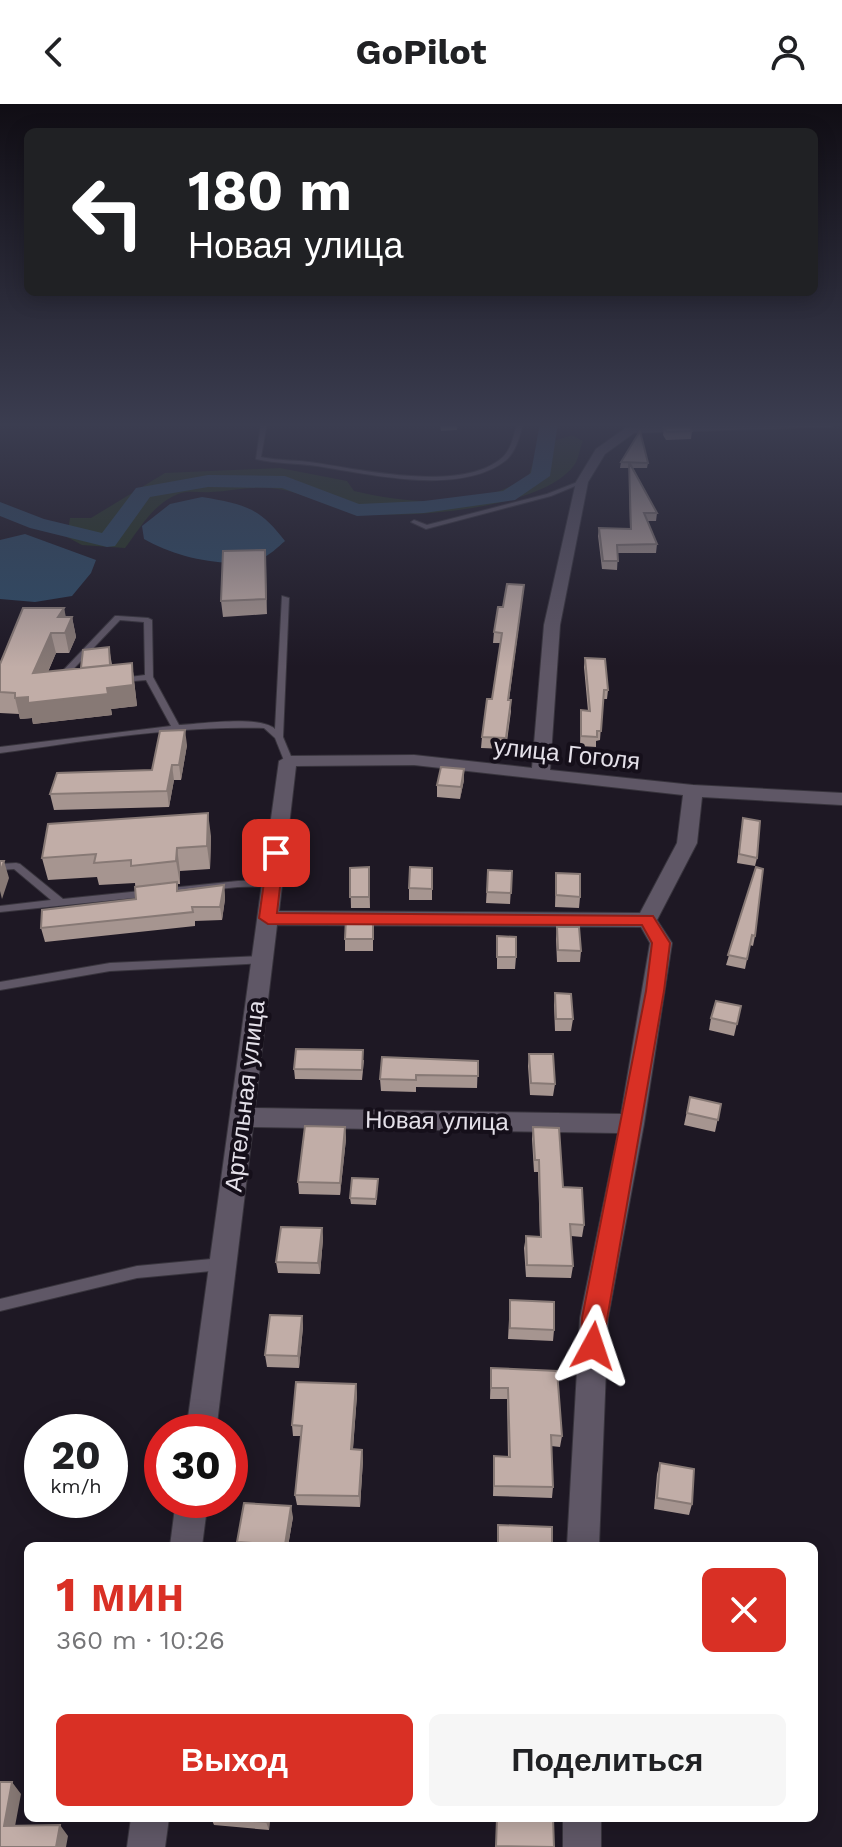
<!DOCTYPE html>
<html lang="ru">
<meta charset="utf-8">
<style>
body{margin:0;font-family:"Work Sans",sans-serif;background:#f6f6f6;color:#202124;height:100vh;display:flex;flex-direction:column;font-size:30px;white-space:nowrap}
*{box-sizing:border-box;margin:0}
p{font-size:26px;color:#757577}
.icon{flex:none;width:44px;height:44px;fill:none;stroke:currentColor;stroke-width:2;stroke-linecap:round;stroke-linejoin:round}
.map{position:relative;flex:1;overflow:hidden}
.panel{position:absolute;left:24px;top:1438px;width:794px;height:280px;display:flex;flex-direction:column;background:#fff;border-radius:12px;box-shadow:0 4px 20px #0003}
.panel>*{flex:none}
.hud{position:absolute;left:24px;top:24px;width:794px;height:168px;border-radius:12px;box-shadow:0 4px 20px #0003;background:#202124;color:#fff;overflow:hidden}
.speed{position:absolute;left:24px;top:1310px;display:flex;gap:16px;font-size:40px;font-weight:700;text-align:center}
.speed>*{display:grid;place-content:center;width:104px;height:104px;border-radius:50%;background:#fff;box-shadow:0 4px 20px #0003;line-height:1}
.speed small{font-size:20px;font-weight:400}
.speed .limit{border:12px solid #d22;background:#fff;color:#111}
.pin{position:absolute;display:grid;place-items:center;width:68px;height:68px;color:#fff;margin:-34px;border-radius:16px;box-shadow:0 4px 12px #0006}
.me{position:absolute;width:88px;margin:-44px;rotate:5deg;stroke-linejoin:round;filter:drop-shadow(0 0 6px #0008)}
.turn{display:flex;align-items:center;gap:28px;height:168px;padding:0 32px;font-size:36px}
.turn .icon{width:104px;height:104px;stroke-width:2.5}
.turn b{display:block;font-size:56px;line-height:68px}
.round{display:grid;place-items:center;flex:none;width:84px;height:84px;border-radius:12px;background:#f6f6f6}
.summary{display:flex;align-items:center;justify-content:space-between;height:136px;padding:0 32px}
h1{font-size:48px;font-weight:700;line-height:60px;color:#d93025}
.primary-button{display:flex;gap:16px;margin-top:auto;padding:16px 32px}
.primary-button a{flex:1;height:92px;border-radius:12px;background:#d93025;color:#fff;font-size:32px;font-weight:700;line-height:92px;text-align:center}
.primary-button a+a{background:#f6f6f6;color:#202124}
header{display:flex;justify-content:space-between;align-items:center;height:104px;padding:0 32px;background:#fff;font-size:36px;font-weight:700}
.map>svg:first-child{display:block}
</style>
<header><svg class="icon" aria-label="back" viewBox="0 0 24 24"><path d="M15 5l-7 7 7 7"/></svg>GoPilot<svg class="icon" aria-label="person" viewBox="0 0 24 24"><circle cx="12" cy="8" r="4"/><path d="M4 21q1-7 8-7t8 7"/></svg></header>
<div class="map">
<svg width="842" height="1743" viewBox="0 0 842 1743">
<rect width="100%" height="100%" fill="#1e1824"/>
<path fill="#273622" d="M572 331 583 337C580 343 579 354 575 360 545 405 409 415 360 409 332 406 306 389 278 385 255 381 234 387 211 388 201 389 190 386 181 389 153 399 142 422 125 444L82 441 67 433 70 414H91L165 369 280 364 347 377 354 387C407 400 483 406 529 371L538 342Z"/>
<path fill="#2f4c67" d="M202 393C244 400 259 403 285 437 278 443 269 452 260 455 224 465 176 453 144 435L142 422 170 400Z
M25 430 96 456 91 469 72 492 35 498 0 495V436Z"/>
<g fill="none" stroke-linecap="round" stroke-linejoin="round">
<path fill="#2f4c67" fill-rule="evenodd" d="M540 319H558L550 372 515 396 424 409 357 412 282 384 208 383 150 393 115 442 107 443 30 424 0 412V398L44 415 102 429 136 384 208 371 285 372 359 400 424 397 503 387 531 369Z"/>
<defs>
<path id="service" d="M261 319H267L261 353C279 357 298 356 316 359 363 366 464 389 503 353 512 344 514 330 517 319H523C520 332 516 348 505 357 459 392 369 370 317 362 297 359 276 360 256 355Z
M580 377 585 378 551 392 426 425 411 418 414 416 427 421 547 390Z
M282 492 289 494 283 633 293 657 291 659H285L275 634 264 624C175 621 87 637 0 649V643L171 622 146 576 122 578 118 576 122 574 145 571 144 518 120 516 61 578H55L54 576 115 512H118L148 514 152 516 153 573 179 621C200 620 260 611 275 625Z
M16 759 20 760 63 795 238 777 272 776 277 779 272 782 238 783 0 808V802L51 796 14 765 0 766V760Z
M262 852 267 856 266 859 110 867 0 886V878L110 859Z
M222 1154 227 1156 229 1160 227 1164 222 1166 137 1174 0 1207V1195L137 1162Z"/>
<path id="minor" d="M731 319H837L831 323 634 329 605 350 588 378 560 521 550 666 693 681 842 689V701L702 693 697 739 657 816 672 839 644 1020 608 1214 599 1442H567L580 1214 618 1029 253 1023 216 1328H186L279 657 288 652 414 651 532 664 544 521 576 378 596 345 627 323ZM414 661 683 691 677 739 640 809 279 807 296 662ZM277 821 641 823 650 839 621 1010 255 1004Z
M176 1396H208L202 1442H170Z
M131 1714H169L165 1743H127Z
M563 1714H601V1743H563Z"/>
</defs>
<use href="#service" stroke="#38343d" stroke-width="2"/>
<use href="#minor" stroke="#38343d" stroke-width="2"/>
<use href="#service" fill="#5f5766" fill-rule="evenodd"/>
<use href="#minor" fill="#5f5766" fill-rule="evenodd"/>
</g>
<path fill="#a69590" d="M440 319H457V326L441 327Z
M664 324 692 327 691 335 666 336 663 331Z
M621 358 648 359 647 364H633L657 409 656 417H647L657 440 656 449H618L617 466 602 465 598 432 599 424 630 425 629 364H620Z
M265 446 267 510 223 513 221 497Z
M524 481 509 596 511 607 506 645 481 644 482 633 492 595 501 539H493L494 528 503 503Z
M64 504 65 513H72L76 533 69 549H56L48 568 81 564 109 543 112 561 132 559 137 602 111 605 112 611 33 620 32 614 20 615 19 610 0 609V560Z
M585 554 608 586 607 595H603L600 636 596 637V643L580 642 581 606 588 607 584 563Z
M187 641 181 676H174L169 703 54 706 50 690 152 666Z
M464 676 460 695 437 693V681Z
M743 714 757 754 755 762 737 759Z
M211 732 210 765 180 767V780H177L178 786 224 781 225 795 222 816 195 817V822L45 838 41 824 136 795 135 779 99 781 97 773 48 776 42 754Z
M369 763 370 804H351L350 764Z
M756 763 755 832 753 842 750 841 745 865 726 861Z
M432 764V796H409V784Z
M488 766 512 767 510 800 486 799Z
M556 769 580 793 579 804 555 803Z
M373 814V847H345V835Z
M557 823 581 847 580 858H557L556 835Z
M497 832 516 853 515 865H497Z
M555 889 573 915 571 927H555L554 901Z
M741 902 734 932 709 926 711 914Z
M529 950 555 980 553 992 530 991 528 962Z
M364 956 362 976 295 975 294 965Z
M478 957 477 984 416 983V988L381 987 380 975Z
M690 993 721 1000 715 1028 684 1021Z
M345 1023 346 1035 340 1091 299 1090 298 1078Z
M533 1023 563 1083 584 1121 582 1133 571 1132 573 1162 571 1174 526 1173 524 1144 526 1132H540L538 1068H534L532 1035Z
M378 1075 376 1101 351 1100 350 1094Z
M322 1124 323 1135 320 1170 278 1169 276 1158Z
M510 1196 554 1226 553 1237 508 1235Z
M302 1212 303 1223 299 1264 267 1263 265 1251Z
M491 1264 562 1332 560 1343 551 1342 553 1383 552 1394 493 1392 494 1352 508 1353 507 1295H490Z
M356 1280 357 1291 353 1345 362 1346 363 1356 360 1403 297 1401 295 1391 301 1332H293L292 1321Z
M660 1359 692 1400 689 1411 654 1405 657 1370Z
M293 1413 288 1442H238L237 1438Z
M211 1714H270L269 1726 214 1721Z"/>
<path fill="#877975" d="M265 446 266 460 267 510 266 495Z
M524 481 523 491 507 607 508 596Z
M64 504 68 523 72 513 76 533 69 549 65 529 58 513Z
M51 529 56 549 38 590 33 569Z
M132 559 137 602 111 605 112 611 33 620 32 614 20 615 15 594 107 584Z
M185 626 187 641 181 676 179 661Z
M172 661 174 676 169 703 167 687Z
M464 665V676L460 695 461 683Z
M208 709 211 732 210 765 207 742Z
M177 744 180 767V780L176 757Z
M4 757 9 774 2 795 0 787V769Z
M224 781 225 795 222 816 220 803Z
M345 1023 346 1035 340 1091V1079Z
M322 1124 323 1135 320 1170 318 1159Z
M302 1212 303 1223 299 1264 298 1252Z
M356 1280 357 1291 352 1356 351 1345Z
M362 1346 363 1356 360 1403 359 1392Z
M291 1402 293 1413 288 1442H285Z
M12 1678 21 1690 13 1733 4 1722Z
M267 1714H270L269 1726 266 1718Z
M60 1721 68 1732 66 1743H56Z"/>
<path fill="#c1ada7" stroke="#877975" stroke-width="2" d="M690 323 692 327 667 328 664 324Z
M640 327 648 359 621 358Z
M629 358 657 409H644L657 440 617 441 618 457H603L599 424 631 425Z
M265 446 266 495 221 497 223 447Z
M507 480 524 481 508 596H511L506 634 482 633 487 595H492L502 529 494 528 498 503H503Z
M23 504H64L58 513H72L65 529H51L33 569 132 559 133 581 107 584 108 590 28 599V593L15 594V589L0 588V560Z
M109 543 110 561 81 564 83 546Z
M585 554 605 555 608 586H604L601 627H597V633L581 632V606L590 607Z
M185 626 179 661H172L167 687 50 690 57 669 152 666 160 627Z
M441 663 464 665 461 683 437 681Z
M208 709 207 742 177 744 176 757 131 762V756L94 759 96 750 42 754 48 720Z
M743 714 760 717 757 754 739 750Z
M0 757H4L0 769Z
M369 763V793H350V764Z
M410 763 432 764V785L409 784Z
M756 763 763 765 755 832 752 831 747 855 728 851Z
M488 766 512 767 511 789 487 788Z
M556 769 580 770V793L556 791Z
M177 778V787L224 781 220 803H192L193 808 41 824 42 806 136 795 135 783Z
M346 814H373V835H345Z
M557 823H579L581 847 558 846Z
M497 832 516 833V853H497Z
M555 889 571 890 573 915H556Z
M716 897 741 902 737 920 711 914Z
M296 945 363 946 362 966 294 965Z
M529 950H553L555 980 531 979Z
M382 953 478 957V972L416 971V976L380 975Z
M690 993 721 1000 718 1016 687 1009Z
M305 1022 345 1023 340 1079 298 1078Z
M533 1023 559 1024 563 1083 582 1084 584 1121 570 1120 573 1162 527 1161 526 1132 541 1133 539 1056H535Z
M352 1074 378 1075 376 1095 350 1094Z
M281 1123 322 1124 318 1159 276 1158Z
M510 1196 554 1198V1226L510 1224Z
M270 1211 302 1212 298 1252 265 1251Z
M491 1264 557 1267 562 1332 551 1331 553 1383 494 1382V1352L510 1353 508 1284H491Z
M296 1278 356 1280 351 1345 362 1346 359 1392 295 1391 302 1322 292 1321Z
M660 1359 694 1365 692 1400 657 1394Z
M244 1399 291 1402 285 1441 237 1438Z
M498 1421 552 1423V1442H498Z
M0 1678H12L4 1722 60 1721 56 1743H0Z
M217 1714H267L266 1718Z
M497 1714H553L554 1743 496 1742Z"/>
<linearGradient id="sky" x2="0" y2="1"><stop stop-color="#100d14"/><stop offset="0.57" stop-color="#3b3d50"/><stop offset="1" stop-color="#3b3d50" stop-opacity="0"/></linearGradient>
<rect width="842" height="563" fill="url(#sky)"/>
<path fill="#d93025" stroke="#8d1f18" stroke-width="2" d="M276 744 284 749 277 809 653 812 670 839 664 887 601 1250 593 1253 584 1250 581 1242 582 1214 646 887 652 839 642 821 268 820 259 814 268 749Z"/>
<g text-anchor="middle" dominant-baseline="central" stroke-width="8" stroke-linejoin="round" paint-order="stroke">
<g font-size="24" fill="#e4e0e9" stroke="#150f1a">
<text transform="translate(567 650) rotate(6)">улица Гоголя</text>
<text transform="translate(245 992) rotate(-83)">Артельная улица</text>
<text transform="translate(437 1017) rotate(1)">Новая улица</text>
</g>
</g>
</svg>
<div class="speed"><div>20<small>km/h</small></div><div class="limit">30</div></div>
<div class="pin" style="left:276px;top:749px;background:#d93025"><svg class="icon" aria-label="arrive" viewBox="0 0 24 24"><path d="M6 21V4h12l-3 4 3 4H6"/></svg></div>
<svg class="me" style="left:593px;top:1242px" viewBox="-20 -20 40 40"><path d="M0-17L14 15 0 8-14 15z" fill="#d93025" stroke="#fff" stroke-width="4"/></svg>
<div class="hud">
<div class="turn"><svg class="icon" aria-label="left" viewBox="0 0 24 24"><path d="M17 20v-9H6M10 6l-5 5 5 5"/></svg><div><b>180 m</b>Новая улица</div></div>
</div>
<section class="panel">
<div class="summary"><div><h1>1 мин</h1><p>360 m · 10:26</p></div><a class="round" style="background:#d93025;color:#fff"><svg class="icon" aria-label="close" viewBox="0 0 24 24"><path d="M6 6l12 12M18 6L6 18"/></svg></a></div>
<div class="primary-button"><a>Выход</a><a>Поделиться</a></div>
</section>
</div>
